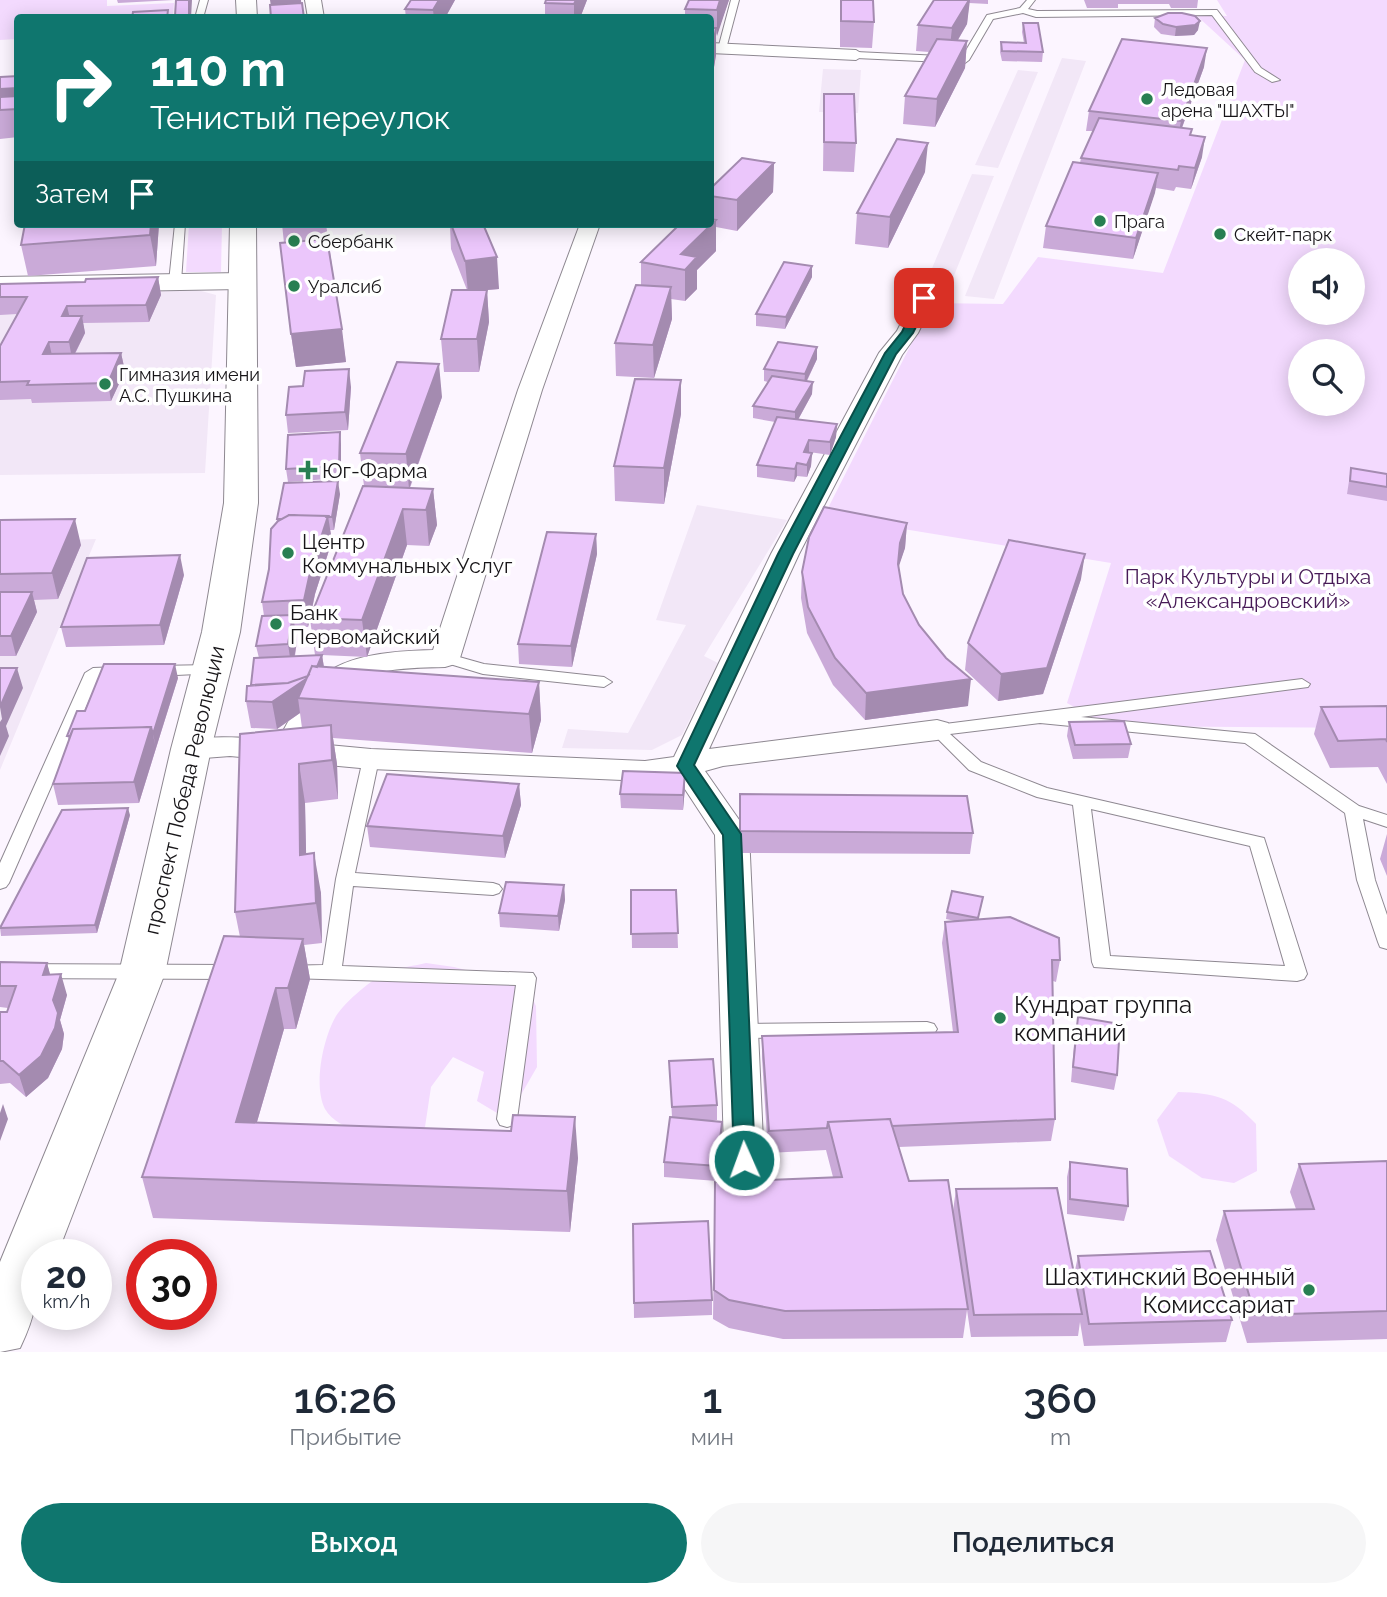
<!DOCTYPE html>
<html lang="ru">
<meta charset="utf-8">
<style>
body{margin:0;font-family:Raleway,sans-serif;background:#f6f6f7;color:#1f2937;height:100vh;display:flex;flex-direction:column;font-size:26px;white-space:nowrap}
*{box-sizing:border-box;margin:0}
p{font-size:23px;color:#747a83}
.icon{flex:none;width:38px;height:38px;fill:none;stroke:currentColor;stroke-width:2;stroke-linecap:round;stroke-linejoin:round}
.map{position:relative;height:1352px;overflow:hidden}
.details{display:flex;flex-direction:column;background:#fff;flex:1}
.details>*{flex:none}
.banner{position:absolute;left:14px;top:14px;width:700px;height:214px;border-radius:7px;box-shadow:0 4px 18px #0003;background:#0f766e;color:#fff;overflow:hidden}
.fabs{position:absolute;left:1288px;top:248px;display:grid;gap:14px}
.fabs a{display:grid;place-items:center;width:77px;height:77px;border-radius:50%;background:#fff;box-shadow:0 4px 18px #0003;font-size:35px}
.speed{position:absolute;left:21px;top:1239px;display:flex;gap:14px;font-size:35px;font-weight:700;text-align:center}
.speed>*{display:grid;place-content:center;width:91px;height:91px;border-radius:50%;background:#fff;box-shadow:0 4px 18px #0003;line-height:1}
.speed small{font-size:18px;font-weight:400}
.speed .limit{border:10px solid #d22;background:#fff;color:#111}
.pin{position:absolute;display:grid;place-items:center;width:60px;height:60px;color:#fff;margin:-30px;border-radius:14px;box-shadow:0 4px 10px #0006}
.me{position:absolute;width:77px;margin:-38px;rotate:358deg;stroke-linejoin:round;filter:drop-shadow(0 0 5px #0008)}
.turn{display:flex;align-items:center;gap:24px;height:147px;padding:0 21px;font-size:32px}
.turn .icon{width:91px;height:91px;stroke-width:2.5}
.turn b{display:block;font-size:49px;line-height:60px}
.then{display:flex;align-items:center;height:66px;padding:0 21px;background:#0003;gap:14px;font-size:26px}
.eta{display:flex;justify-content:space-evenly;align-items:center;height:119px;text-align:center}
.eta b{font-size:42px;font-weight:600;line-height:49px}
.action{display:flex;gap:14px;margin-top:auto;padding:14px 21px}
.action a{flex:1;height:80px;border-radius:42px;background:#0f766e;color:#fff;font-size:28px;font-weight:600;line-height:80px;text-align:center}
.action a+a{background:#f6f6f7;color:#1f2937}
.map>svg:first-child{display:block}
</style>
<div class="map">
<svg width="1387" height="1352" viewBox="0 0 1387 1352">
<rect width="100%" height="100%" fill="#fcf5ff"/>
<path fill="#f2e7f7" d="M1062 58 1086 61 994 299 965 296Z
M823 69 861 70 858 113 819 112Z
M1018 70 1038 72 998 168 975 165Z
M972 174 994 176 951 283 927 280Z
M183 286 216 295 205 473 0 475V291Z
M697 505 787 520 704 656 718 663 682 735 652 750 562 748 568 729 628 733 686 625 656 620Z
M96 539 0 770V542Z"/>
<path fill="#f3dafe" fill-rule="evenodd" d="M0 0H107V6L174 3 173 17 18 18 17 39 0 40Z
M1217 0H1387V728L1108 726 1067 703 1111 563 824 516 932 303 1003 304 1038 257 1163 273 1245 60 1196 15 1227 16ZM1300 261H1353V313H1300ZM1300 352H1353V404H1300Z
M189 224H222L221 272H186Z
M426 963 454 967 526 985 536 1006 537 1067 507 1119 477 1101 484 1072 453 1057 431 1087 425 1127 403 1140C379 1135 339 1133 325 1109 313 1086 323 1038 336 1016 347 1000 372 979 389 971 400 967 415 966 426 963Z
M1178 1092C1215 1093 1231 1097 1256 1124L1257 1171 1234 1183 1202 1178 1169 1156 1157 1120Z"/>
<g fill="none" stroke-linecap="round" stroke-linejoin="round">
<defs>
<path id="service" d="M200 0H208L203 18H195Z
M731 0H739L726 49 722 52 718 49Z
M1027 0H1035L1028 9 1037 11 1217 10 1261 68 1280 80 1272 82 1255 72 1212 15 1036 17 1023 13 993 19 969 60 965 63 856 58 852 55 856 52 962 57 987 15 1020 8Z
M175 224H185L181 282 175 285 169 282Z
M445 653 484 664 604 677 612 682 604 687 483 674 440 661 437 658 440 655Z
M211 665 217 667 219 670 217 673 156 676 148 671 156 666Z
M120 667 128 672 126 675 99 677 9 883 6 887 0 889V863L85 673 93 668Z
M1302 679 1310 684 1308 687 1081 717 1255 734 1359 806 1387 815V827L1363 819 1375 880 1387 915V949L1380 947 1378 942 1357 880 1345 813 1245 743 1040 723 950 734 981 762 1047 788 1264 838 1307 974 1304 979 1297 981 1094 967 1092 962 1073 805 1037 797 969 770 929 730 937 725ZM1091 809 1250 846 1285 966 1110 956Z
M371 754 379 759 355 873 493 883 499 885 502 889 499 893 493 895 353 886 342 966 533 973 536 978 517 1119 514 1125 507 1127 500 1125 497 1119 516 985 289 978 282 976 279 971 282 966 323 965 336 879 363 759Z
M0 964 232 965 239 967 242 972 239 977 232 979 0 978Z
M927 1022 934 1024 937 1029 934 1034 927 1036 740 1038 733 1036 730 1031 733 1026 740 1024Z"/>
<path id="minor" d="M305 0H321L324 18H308Z
M710 43 856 50 864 55 856 60 710 53Z
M580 224H600L542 390 460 658 455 664 445 667C411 668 365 667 340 692 325 706 317 726 307 743L371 749 645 761 674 757 771 554 879 353 897 331 916 293H932L935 298 918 333 902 355 799 554 709 749 937 720 948 723 952 730 948 737 937 740 723 766 705 771 749 834 765 1185 759 1197 745 1201 731 1197 725 1185 715 835 677 777 645 781 371 769 230 756 191 759 180 756 175 749 180 742C212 734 245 738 278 740 290 719 302 693 321 677 349 653 398 651 433 650L518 390Z"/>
<path id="tertiary" d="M241 273 251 275 255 281 251 287 241 289 0 293V277Z"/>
<path id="primary" d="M236 0H256L257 18H237Z
M230 224H256L258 503 240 632 211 749 165 973 57 1255H37C37 1297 38 1310 20 1348L0 1352V1262L119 973 171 749 202 632 224 503Z"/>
</defs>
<use href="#service" stroke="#8e8891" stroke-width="2"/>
<use href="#minor" stroke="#8e8891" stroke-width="2"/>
<use href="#tertiary" stroke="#8e8891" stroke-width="2"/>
<use href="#primary" stroke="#8e8891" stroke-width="2"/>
<use href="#service" fill="#fff" fill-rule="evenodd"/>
<use href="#minor" fill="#fff" fill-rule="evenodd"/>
<use href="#tertiary" fill="#fff" fill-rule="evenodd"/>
<use href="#primary" fill="#fff" fill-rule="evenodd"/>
</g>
<path fill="#caaad8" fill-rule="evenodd" d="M117 0H174L118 3Z
M411 0H455L445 18H406L405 9Z
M587 0 580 18H545V3Z
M729 0 716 36V55L710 91V18H685V9Z
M840 0H873L874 22 872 48 840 47Z
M934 0H988V4L969 3 967 24 958 40 967 41 965 68 935 127 903 124 905 96 929 52 916 51 918 25Z
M1084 0H1198L1197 8H1171L1169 4H1118V8H1087Z
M1155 18 1198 30 1194 35 1175 36 1161 34 1154 27Z
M1023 23 1043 52 1042 62 1002 61 1000 52 1001 42 1024 43 1022 32Z
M1204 67 1182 128 1191 135 1202 157 1191 189 1176 187 1174 191 1156 188 1133 259 1043 248 1046 226 1080 163 1081 158 1093 131H1086L1089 111Z
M18 76V137L0 139V77Z
M824 94 856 143 854 172 823 171Z
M774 163 773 192 737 231 716 227V251L697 270V289L685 301 671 299 672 319 654 378 616 376 615 343 641 286V262L710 224V189Z
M925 172 888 248 855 244 857 213Z
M159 224 156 266 28 276 21 245Z
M282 224H326L346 362 296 367 291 334 284 243Z
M442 224H483L499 289 487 290 489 322 479 372H444L441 339 467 290 451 249 450 226H443Z
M812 266V277L785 329 756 326V314Z
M158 277 161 295 149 322 83 323 85 333 75 354 121 353 125 371 111 401 32 403 31 399 0 400V346L17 314 0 315V284L85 282Z
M817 359 807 381 812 394 798 420 837 424 836 437 830 455 809 452 812 453 811 466 807 477 797 476 794 482 757 477V465L775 422 753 418V406L768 382 764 381V369Z
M681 380V414L664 504 615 501 614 466Z
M303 386 351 387 348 430 288 433 286 415Z
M442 397 410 488 433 489 437 525 429 546 407 545 367 657 322 655 324 667 539 682 541 720 532 753 333 738 337 764 338 799 305 803 306 855 321 893 322 943 304 945 310 979 296 1029H284L257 1122 578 1158 570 1232 153 1218 142 1177 240 937 235 912 302 728 300 713 277 729 251 728 246 701 259 658 256 646 264 616 262 602 269 569 277 519 340 494 334 530H330L332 541 315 594 311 615 364 486 360 453ZM310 619 315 655 295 656 297 641 295 627H308Z
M341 444V478L288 482 286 469Z
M1351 468 1387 474V501L1347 494Z
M0 520 81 545 58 599 34 600 37 612 16 656H0Z
M907 523 905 548 898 567 903 594 919 625 968 706 865 720 833 685 807 633 801 598 802 572Z
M596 534 597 554 572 667 519 664 518 644Z
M184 575 164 645 66 647 61 627Z
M1081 579 1043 694 998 701 965 670 968 643Z
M178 678 139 803 58 805 53 784 69 740 67 736 85 711Z
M1387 706V784L1378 767 1330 768 1314 734 1321 707Z
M1069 722 1131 744 1128 758 1073 759 1067 736Z
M519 784 521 805 505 858 370 847 367 826Z
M685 787 683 810 621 808 620 794Z
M740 794 973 833 970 854 740 853Z
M130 815 97 933 1 936 0 927Z
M1387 834V876L1380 859Z
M564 885 565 900 559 931 500 927 499 913Z
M631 890H676L678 948H632Z
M982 904 978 919 1060 960 1056 982 1053 981 1055 1119 1051 1141 899 1147 909 1181 963 1278 953 1211 956 1189 1074 1275 1078 1256 1232 1320 1226 1342 1084 1346 1080 1322 1078 1336 971 1337 967 1310 963 1338 783 1339 729 1328 713 1319 715 1182 833 1177 826 1150 768 1153 762 1058V1036L953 1032 942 943 945 922 955 921 946 919 947 912Z
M0 962 47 963 50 975 67 995 60 1020 64 1034 62 1049 48 1078 26 1097 10 1083 0 1084V1012H7L8 1008 0 1007Z
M1078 1017 1117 1075 1114 1090 1071 1082 1075 1032Z
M669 1061 717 1105V1120L706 1121 722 1122V1137L717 1181 664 1177V1162L672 1117Z
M1387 1161V1339L1247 1343 1216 1240 1224 1211 1296 1209 1290 1192 1299 1164Z
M1070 1162 1128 1206 1124 1221 1067 1214V1177Z
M633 1224 712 1300V1315L634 1318Z"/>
<path fill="#a48bb0" d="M189 0H192L191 18H189Z
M270 0H301L302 11 272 13Z
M439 0H455L445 18H434L433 10Z
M576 0H587L580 18H574V4Z
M720 0H729L717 36V10Z
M969 0H970L967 24 949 55 952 28Z
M1200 21 1198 30 1194 35 1175 36 1176 27Z
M716 28V55L710 91V64Z
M967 41 965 68 935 127 937 99Z
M1207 48 1204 67 1177 141 1181 121Z
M18 88V103L0 104V89Z
M1205 137 1202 157 1191 189 1195 168Z
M928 143 925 172 888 248 890 217Z
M774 163 773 192 737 231V200Z
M1158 173 1155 193 1133 259 1136 238Z
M716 220V251L697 270V289L685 301V270L681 254Z
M151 224H159L156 266 150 235Z
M497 257 499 289 487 290 489 322 479 372 477 339 468 293 465 261Z
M812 266V277L785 329 786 317Z
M158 277 161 295 149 322 146 305Z
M671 287 672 319 654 378 653 345Z
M67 306 71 323 62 316Z
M82 316 85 333 72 359 69 342Z
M342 329 346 362 296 367 291 334Z
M49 342 53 360 43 354Z
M817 347V359L804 386 805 374Z
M121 353 125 371 111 401 108 383Z
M439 364 442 397 409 489 406 454Z
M349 369 351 387 348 430 345 412Z
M681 380V414L664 504V468Z
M813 382 812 394 795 425V412Z
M837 424 836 437 830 455V442Z
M340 432 341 444V478L339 466Z
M809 440V452L804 465V452Z
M812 453 811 466 807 477V465Z
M797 463V476L794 482 795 469Z
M338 481 340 494 334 530 332 517Z
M433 489 437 525 429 546 426 510Z
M403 509 407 545 367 657 362 620Z
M328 516 332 541 315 594 308 627 304 600 311 568Z
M75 519 81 545 58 599 52 573Z
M907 523 905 548 898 569 900 543Z
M596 534 597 554 572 667 571 646Z
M1085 554 1081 579 1043 694 998 701 1001 674Z
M180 555 184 575 164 645 160 625Z
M32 592 37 612 16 656 11 636Z
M293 615 297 641 292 671 288 644Z
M322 655 324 668 298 698 300 713 277 729 272 702Z
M175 664 178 678 156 748 153 734Z
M17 668 23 688 6 726 9 736 0 756V722L2 719 0 707Z
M971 679 968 706 865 720 866 693Z
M539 682 541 720 532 753 529 714Z
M331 725 337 764 338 799 332 760Z
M151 727 156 748 139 803 134 782Z
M299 764 305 803 307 895 300 855Z
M685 773V787L683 810V795Z
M519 784 521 805 505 858 503 836Z
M128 808 130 815 97 933 95 925Z
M314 853 321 893 322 943 316 903Z
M564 885 565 900 559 931 558 916Z
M303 939 310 979 296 1029 288 988Z
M47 963 53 985 43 975Z
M61 974 67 995 60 1020 64 1034 62 1049 48 1078 26 1097 19 1075 53 1000Z
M276 988 284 1029 245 1163 236 1122Z
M3 1104 8 1119 0 1141V1113Z
M575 1117 578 1158 570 1232 567 1191Z
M722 1122V1137L717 1181V1166Z"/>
<path fill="#ebc6fb" stroke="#a48bb0" stroke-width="2" d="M176 0H189V16H175Z
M411 0H439L433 10 405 9Z
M546 0H576L574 4 545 3Z
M689 0H720L717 10 685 9Z
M841 0H873L874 22 841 21Z
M934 0H969L952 28 918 25Z
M302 3 304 18H271L270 5Z
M168 10 167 18H132L133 12Z
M1168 13H1182L1195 16 1200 21 1195 25 1176 27 1163 24 1155 18Z
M1023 23H1038L1043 52 1002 51 1001 42 1026 43Z
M710 28H716L710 64Z
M937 39 967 41 937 99 905 96Z
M1122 39 1207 48 1181 121 1089 111Z
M18 76V88L0 89V77Z
M824 94H854L856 143 824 142Z
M18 96V109L0 110V97Z
M1099 118 1192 129 1190 135 1205 137 1195 168 1179 166 1178 170 1081 158Z
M897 139 928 143 890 217 857 213Z
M742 158 774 163 737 200 710 196V189Z
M1073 162 1158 173 1136 238 1046 226Z
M710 219 716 220 681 254 697 257 685 270 641 262 680 224H710Z
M25 224H151L150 235 21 245Z
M282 224H308L282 226Z
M451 224H483L497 257 465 261Z
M327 239 342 329 291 334 280 243Z
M784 262 812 266 786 317 756 314Z
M158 277 146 305 67 306 62 316H82L69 342H49L43 354 121 353 108 383 27 385 29 381 0 382V346L27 297H0V284L85 282 86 279Z
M636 285 671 287 653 345 615 343Z
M452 290H487L477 339H441Z
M778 342 817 347 805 374 764 369Z
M397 362 439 364 406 454 360 453Z
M349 369 345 412 286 415 289 387 303 386 305 371Z
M772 376 813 382 795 412 753 406Z
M635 379 681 380 664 468 614 466Z
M777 417 837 424 830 442 809 440 804 452 812 453 807 465 797 463 795 469 757 465Z
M340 432 339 466 286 469 288 435Z
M1351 468 1387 474V487L1350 481Z
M338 481 332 517H327L328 516 289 515 282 519H277L284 483Z
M363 486 433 489 426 510 403 509 362 620 310 618Z
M824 507 907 523 900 543 898 564 903 594 919 625 946 658 971 679 866 693 835 658 808 607 802 572 809 537Z
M289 515 328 516 311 568 304 600 262 602 269 569 271 529 278 521Z
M75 519 52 573 0 574V520Z
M547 532 596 534 571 646 518 644Z
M1009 540 1085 554 1047 668 1001 674 968 643Z
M180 555 160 625 61 627 87 558Z
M0 592H32L11 636H0Z
M293 615 288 644 256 646 262 616Z
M322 655 317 667 312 666 308 676 288 683 251 685 254 658Z
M104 664H175L153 734 151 727 73 729 70 736H67L77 711H85Z
M312 666 539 682 529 714 298 698Z
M0 668H17L0 707Z
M308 676 306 679 272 702 246 701 247 686 288 683Z
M1387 706V742L1386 739 1338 741 1321 707Z
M1124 721 1131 744 1075 745 1069 722Z
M331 725 332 760 299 764 300 855 314 853 316 903 235 912 240 734Z
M151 727 134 782 53 784 73 729Z
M623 771 685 773 683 795 620 794Z
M387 774 519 784 503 836 367 826Z
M740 794 967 796 973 833 740 831Z
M128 808 95 925 0 928 62 810Z
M506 882 564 885 558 916 499 913Z
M631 890H676L678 933 631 934Z
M952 891 983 897 978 918 947 912Z
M1010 917 1059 938 1060 960H1052L1055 1119 892 1126 890 1119 828 1122 827 1128 769 1131 762 1036 958 1032 945 922Z
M224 936 303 939 288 988H276L236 1122 511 1131 513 1115 575 1117 567 1191 142 1177Z
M0 962 47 963 43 975 61 974 53 1000 58 1013 55 1028 41 1056 19 1075 3 1061H0V1012H7L16 986H0Z
M1078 1017 1120 1024 1117 1075 1073 1067Z
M713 1059 717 1105 672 1107 669 1061Z
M670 1117 722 1122 717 1166 664 1162Z
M890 1119 909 1181 948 1180 968 1309 785 1311 729 1300 714 1290 715 1182 842 1177 828 1122Z
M1387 1161V1311L1255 1315 1224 1211 1314 1209 1299 1164Z
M1070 1162 1127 1169 1128 1206 1070 1199Z
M1057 1188 1082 1314 974 1315 956 1189Z
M708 1221 712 1300 634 1303 633 1224Z
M1210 1251 1232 1320 1089 1324 1078 1256Z"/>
<path fill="#0f766e" stroke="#0a4d48" stroke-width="2" d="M924 295 930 298 913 333 896 354 793 554 694 765 741 834 755 1160 752 1166 744 1168 737 1166 734 1160 723 835 677 766 778 554 885 353 902 332 918 298Z"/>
<g fill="#287f52" stroke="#fff" stroke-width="2.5">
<circle cx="1147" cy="99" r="7"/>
<circle cx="1100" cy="221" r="7"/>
<circle cx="1220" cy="234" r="7"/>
<circle cx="294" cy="241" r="7"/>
<circle cx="294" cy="286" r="7"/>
<circle cx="105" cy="384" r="7"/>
<path d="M304.5 459.5h7v7h7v7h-7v7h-7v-7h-7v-7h7z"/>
<circle cx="288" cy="553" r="7"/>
<circle cx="276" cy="624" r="7"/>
<circle cx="1000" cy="1018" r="7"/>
<circle cx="1309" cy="1290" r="7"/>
</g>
<g text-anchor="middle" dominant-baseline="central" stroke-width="7" stroke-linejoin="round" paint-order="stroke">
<g font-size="18" fill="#171518" stroke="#fff" text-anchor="start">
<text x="1161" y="89">Ледовая<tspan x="1161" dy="21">арена "ШАХТЫ"</tspan></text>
<text x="1114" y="221">Прага</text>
<text x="1234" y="234">Скейт-парк</text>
<text x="308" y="241">Сбербанк</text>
<text x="308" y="286">Уралсиб</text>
<text x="119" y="374">Гимназия имени<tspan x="119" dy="21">А.С. Пушкина</tspan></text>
</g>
<g font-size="21" fill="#171518" stroke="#fff" text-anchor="start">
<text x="322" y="470">Юг-Фарма</text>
<text x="302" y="541">Центр<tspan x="302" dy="24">Коммунальных Услуг</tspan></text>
<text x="290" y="612">Банк<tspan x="290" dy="24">Первомайский</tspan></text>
</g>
<g font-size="21" fill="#471a57" stroke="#fff">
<text x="1248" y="576">Парк Культуры и Отдыха<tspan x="1248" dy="24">«Александровский»</tspan></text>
</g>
<g font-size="21" fill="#171518" stroke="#fff">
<text transform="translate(184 790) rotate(-77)">проспект Победа Революции</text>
</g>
<g font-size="24" fill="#171518" stroke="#fff" text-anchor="start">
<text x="1014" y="1004">Кундрат группа<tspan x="1014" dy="28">компаний</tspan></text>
<text x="1295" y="1276" text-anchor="end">Шахтинский Военный<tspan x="1295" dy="28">Комиссариат</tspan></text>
</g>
</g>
</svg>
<div class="fabs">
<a><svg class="icon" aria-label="sound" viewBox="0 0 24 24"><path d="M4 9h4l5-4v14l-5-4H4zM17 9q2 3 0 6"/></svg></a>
<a><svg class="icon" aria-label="search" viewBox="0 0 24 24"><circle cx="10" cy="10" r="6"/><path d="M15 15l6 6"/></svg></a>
</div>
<div class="speed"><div>20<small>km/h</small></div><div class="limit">30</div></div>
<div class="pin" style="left:924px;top:298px;background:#d93025"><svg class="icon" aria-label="arrive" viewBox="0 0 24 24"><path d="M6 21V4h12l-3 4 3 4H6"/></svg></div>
<svg class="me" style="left:744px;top:1160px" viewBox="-20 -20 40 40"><circle r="17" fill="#0f766e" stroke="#fff" stroke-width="3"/><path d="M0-11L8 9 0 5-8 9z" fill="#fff"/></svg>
<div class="banner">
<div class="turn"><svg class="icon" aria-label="right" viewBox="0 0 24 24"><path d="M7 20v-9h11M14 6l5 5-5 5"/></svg><div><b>110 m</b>Тенистый переулок</div></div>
<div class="then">Затем<svg class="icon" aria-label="arrive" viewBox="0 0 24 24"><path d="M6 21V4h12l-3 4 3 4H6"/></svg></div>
</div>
</div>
<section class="details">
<div class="eta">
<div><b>16:26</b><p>Прибытие</p></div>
<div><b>1</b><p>мин</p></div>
<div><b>360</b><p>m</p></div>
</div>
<div class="action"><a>Выход</a><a>Поделиться</a></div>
</section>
